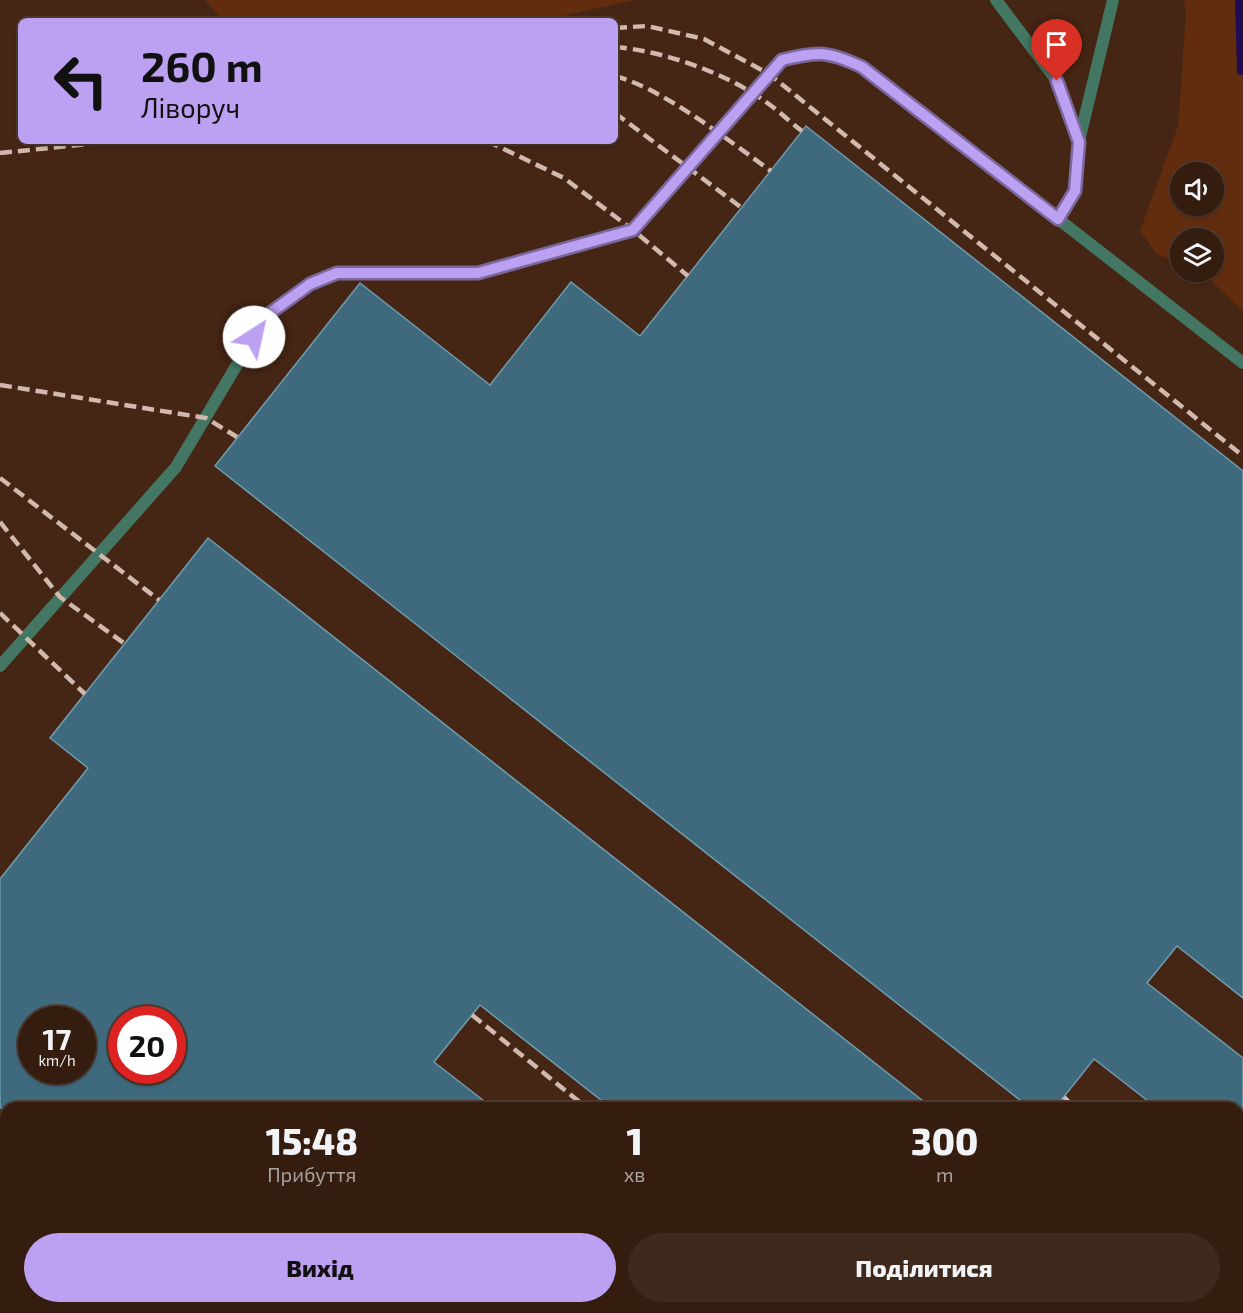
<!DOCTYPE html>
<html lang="uk">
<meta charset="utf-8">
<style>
body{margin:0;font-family:"Exo 2",sans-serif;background:#3f291d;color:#f1f3f6;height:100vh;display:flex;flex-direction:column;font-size:22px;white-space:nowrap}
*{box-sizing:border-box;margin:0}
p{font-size:20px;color:#a9a19e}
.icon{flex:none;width:33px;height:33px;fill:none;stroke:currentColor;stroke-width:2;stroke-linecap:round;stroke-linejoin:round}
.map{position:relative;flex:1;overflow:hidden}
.panel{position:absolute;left:0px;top:1102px;width:1244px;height:212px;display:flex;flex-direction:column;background:#341c0f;border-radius:18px 18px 0 0;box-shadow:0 2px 4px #0004,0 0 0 2px #4e3a2f}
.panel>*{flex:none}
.banner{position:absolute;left:18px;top:18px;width:600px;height:126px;border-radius:9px;box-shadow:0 2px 4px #0004,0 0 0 2px #4e3a2f;background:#bca0f2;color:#111;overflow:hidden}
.controls{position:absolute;left:1170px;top:162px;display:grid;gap:12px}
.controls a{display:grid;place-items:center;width:54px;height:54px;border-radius:50%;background:#341c0f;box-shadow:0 2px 4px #0004,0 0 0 2px #4e3a2f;font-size:30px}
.speed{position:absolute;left:18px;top:1006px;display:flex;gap:12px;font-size:30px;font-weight:700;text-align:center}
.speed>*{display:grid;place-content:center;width:78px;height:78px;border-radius:50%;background:#341c0f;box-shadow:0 2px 4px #0004,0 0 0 2px #4e3a2f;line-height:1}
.speed small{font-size:15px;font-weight:400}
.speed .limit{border:9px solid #d22;background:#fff;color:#111}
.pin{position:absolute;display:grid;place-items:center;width:51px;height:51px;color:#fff;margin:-62px -26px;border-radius:50% 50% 50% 0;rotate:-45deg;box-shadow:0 0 6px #0007}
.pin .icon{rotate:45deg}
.me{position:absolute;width:66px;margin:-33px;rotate:35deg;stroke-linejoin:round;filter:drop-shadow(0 0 4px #0008)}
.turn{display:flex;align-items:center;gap:21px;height:126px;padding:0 24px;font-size:27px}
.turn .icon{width:78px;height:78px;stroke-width:2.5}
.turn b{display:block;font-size:42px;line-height:51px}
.eta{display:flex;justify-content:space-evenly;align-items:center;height:102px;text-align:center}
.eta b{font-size:36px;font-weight:800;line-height:42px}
.primary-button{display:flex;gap:12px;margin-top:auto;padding:12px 24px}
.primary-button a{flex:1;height:69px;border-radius:36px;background:#bca0f2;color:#111;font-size:24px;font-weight:800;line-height:69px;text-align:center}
.primary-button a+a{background:#3f291d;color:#f1f3f6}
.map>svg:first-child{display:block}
</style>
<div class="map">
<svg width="1243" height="1313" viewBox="0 0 1243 1313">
<rect width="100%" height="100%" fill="#452514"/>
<path fill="#622d0e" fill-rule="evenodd" d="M205 0H635L540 21H223Z
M1184 0H1243V311L1202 272H1214V238H1180V261L1157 255 1140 231 1178 126 1186 14ZM1180 172H1214V206H1180Z"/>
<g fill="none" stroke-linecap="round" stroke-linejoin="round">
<path stroke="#200c51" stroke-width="8" d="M1239 0 1241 71"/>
</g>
<path fill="#3f697c" stroke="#709caf" stroke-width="1.5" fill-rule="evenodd" d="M806 126 1243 471V998L1177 946 1147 983 1243 1058V1108H1157L1094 1059 1055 1108H1030L215 466 360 283 490 385 571 282 640 336Z
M208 538 932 1108H611L480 1005 434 1062 493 1108H0V879L88 768 50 738ZM32 1020H82V1071H32ZM122 1020H172V1071H122Z"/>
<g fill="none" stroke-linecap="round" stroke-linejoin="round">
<path stroke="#437763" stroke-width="12" d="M996 0 1057 81 1079 142 1075 191 1058 219
M1079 141 1113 0
M0 666 176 467 266 316 310 284 337 273H478L633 230 782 60C818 50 829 51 863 67L1243 363
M1238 1242 1243 1236
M1127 1308 1129 1313
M1226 1308 1232 1313
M906 1313 910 1308"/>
<path stroke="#d1b9ae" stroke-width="4.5" stroke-dasharray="12 6" stroke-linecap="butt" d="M615 28 647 26 704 39 769 74 1243 456
M615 47C664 51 726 73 766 102 779 111 790 122 802 131
M615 76C664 89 729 141 771 171
M615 113 742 208
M487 141 564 178 633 230 688 276
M0 153 118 141
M0 385 206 418 237 437
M0 478 159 600
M0 522 60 597 125 644
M0 613 85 694
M472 1015 587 1108
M1064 1097 1075 1108
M832 1308 838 1313
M899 1308 903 1313
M984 1308 987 1313
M1171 1308 1172 1313"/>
</g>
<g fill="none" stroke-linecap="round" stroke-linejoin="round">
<defs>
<path id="route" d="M254 337 266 316 310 284 337 273H478L633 230 782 60C818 51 828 51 862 67L1058 219 1075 191 1079 142 1057 81"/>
</defs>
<use href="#route" stroke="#7a689d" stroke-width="15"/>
<use href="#route" stroke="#bca0f2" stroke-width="10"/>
</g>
</svg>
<div class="controls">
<a><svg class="icon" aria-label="sound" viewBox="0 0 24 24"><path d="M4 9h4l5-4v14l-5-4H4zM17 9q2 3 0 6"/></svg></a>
<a><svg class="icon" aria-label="layers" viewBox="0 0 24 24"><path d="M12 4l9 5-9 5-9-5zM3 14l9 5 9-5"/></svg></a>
</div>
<div class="speed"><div>17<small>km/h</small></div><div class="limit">20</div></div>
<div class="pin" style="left:1057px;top:81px;background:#d93025"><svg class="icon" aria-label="arrive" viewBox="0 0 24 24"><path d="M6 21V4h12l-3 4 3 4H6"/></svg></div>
<svg class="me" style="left:254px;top:337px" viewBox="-20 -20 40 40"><circle r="19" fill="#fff"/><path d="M0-13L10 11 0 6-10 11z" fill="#bca0f2"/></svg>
<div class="banner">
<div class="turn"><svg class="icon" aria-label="left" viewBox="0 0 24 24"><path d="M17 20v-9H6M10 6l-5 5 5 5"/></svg><div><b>260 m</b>Ліворуч</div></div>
</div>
<section class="panel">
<div class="eta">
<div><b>15:48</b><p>Прибуття</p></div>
<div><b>1</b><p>хв</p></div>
<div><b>300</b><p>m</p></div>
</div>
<div class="primary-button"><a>Вихід</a><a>Поділитися</a></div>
</section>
</div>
